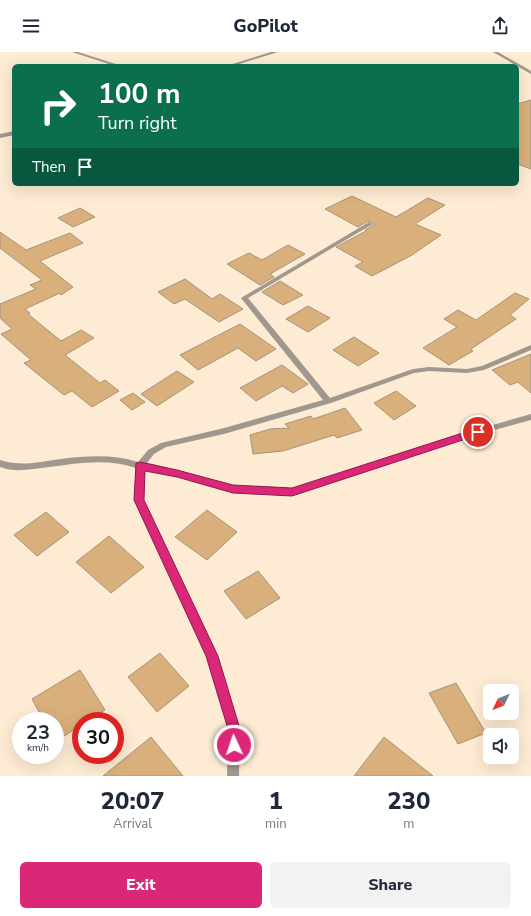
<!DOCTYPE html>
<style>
body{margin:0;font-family:"Nunito Sans",sans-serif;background:#f2f2f3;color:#1f2937;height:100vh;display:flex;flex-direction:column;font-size:15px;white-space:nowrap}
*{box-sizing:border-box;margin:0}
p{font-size:13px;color:#747a83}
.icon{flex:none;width:22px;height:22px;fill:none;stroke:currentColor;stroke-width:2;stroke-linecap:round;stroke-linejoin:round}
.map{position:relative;height:724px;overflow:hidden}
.sheet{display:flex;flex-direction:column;background:#fff;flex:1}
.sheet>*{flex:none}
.guide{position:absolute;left:12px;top:12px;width:507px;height:122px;border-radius:6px;box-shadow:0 4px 16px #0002;background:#0b6e4f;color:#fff;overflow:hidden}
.needle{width:26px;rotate:227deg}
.buttons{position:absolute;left:483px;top:632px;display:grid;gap:8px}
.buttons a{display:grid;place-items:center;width:36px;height:36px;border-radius:6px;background:#fff;box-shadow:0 4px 16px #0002;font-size:20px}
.speed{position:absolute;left:12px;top:660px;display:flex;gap:8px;font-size:20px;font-weight:700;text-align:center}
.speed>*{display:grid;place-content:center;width:52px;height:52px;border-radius:50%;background:#fff;box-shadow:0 4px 16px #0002;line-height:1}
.speed small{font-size:10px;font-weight:400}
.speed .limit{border:6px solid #d22;background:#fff;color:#111}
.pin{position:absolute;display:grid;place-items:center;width:34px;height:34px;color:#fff;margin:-17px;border:2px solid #fff;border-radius:50%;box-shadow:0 1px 4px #0007}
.me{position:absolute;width:44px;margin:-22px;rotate:357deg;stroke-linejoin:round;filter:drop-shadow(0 0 3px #0008)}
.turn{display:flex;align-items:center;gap:14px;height:84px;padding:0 20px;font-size:18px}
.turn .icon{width:52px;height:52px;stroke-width:2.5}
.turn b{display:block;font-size:28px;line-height:34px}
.then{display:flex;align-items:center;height:38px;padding:0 20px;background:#0003;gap:8px;font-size:15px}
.eta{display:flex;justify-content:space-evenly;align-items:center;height:68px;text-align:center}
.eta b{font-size:24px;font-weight:800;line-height:28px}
.action{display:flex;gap:8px;margin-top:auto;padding:8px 20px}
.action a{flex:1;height:46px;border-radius:6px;background:#db2777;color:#fff;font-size:16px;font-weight:800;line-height:46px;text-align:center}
.action a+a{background:#f2f2f3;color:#1f2937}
header{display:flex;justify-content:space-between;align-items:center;height:52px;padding:0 20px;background:#fff;font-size:18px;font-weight:800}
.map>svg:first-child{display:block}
</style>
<header><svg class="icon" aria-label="menu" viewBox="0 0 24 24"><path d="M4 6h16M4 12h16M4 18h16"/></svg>GoPilot<svg class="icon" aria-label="share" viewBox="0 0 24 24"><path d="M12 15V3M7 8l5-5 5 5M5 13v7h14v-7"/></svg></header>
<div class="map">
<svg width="531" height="724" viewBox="0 0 531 724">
<rect width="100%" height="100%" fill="#feebd3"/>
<path fill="#d9b07b" stroke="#a5937d" d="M531 48V117L517 112V52Z
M352 144 396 165 428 146 445 153 415 172 441 183 412 203 372 224 355 214 363 210 336 195 366 179 365 178 373 173V171L368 169 358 175 325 157Z
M80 156 95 165 73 175 58 166Z
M0 180 26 198 70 181 83 191 40 209 73 235 61 243 60 241 25 257 30 261 28 262 61 289 81 278 94 286 65 303 100 331 105 328 119 339 92 355 72 339 64 343 24 311 31 308 1 282 12 277 0 266V252L36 237 30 233 42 228 0 196Z
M288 193 305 202 270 222 274 225 260 233 227 212 249 201 262 208Z
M185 227 212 247 220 242 243 257 219 270 185 247 174 252 158 240Z
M280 229 303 243 283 253 262 240Z
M515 241 529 247 510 263 516 267 471 297 473 299 449 313 423 296 457 275 444 267 458 258 476 268Z
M308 254 330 266 308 280 286 267Z
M240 272 276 297 256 309 238 296 198 318 180 303Z
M354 285 379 301 358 314 333 298Z
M531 302V341L518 330 510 333 492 318Z
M282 313 308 332 293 341 282 334 256 349 240 336Z
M177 319 194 330 157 354 141 342Z
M396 339 416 354 394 368 374 351Z
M133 341 145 350 132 358 120 348Z
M345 356 362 378 337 386 334 383 283 399 253 402 250 383 270 377 289 376 285 372 311 364 313 367Z
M207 458 237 480 207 508 175 485Z
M46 460 69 480 37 504 14 483Z
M109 484 144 515 111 541 76 510Z
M258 519 280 546 246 567 224 539Z
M160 601 189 634 157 660 128 625Z
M80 618 105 658 87 669H81V673L55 690V669H44L32 647Z
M456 631 486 681 458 692 429 641Z
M151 685 183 724H103Z
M384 685 433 724H354Z"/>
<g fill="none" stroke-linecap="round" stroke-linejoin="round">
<path fill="#a0988e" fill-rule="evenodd" d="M72 0H78L122 14H115Z
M271 0H278L233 14H226Z
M493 0H498L531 19V22Z
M14 79V83L0 86V82Z
M369 170 372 172 371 173 248 246 330 346 413 317 429 315 467 317 482 314 531 293V298L484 318 467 321 429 319 414 321 331 351 224 382 166 395 154 402 147 411 153 412 233 434 292 437 461 382 531 362V368L466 386 292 443 233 440 153 418 144 417 143 448 217 604 240 677 239 724H227L228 677 207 604 135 448 136 416C107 406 78 411 49 415 32 417 16 421 0 415V408C23 415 38 410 61 407 87 404 113 402 138 410L148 398 161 391 224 376 323 348 241 246Z"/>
</g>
<path fill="#db2777" stroke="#8e194d" d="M478 376 482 380 481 382 292 444 233 441 177 425 145 419 144 448 218 604 240 677V693L238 697 234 699 229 697 227 693 228 677 206 604 134 448 136 411 140 410 177 418 233 433 292 436Z"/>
</svg>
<div class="buttons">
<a><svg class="needle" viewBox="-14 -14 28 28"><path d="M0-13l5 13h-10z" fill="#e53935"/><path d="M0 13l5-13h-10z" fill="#747a83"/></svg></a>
<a><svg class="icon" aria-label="sound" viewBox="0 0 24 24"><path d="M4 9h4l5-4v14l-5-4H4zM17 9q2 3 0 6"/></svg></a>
</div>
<div class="speed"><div>23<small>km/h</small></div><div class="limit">30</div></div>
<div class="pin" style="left:478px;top:380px;background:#d93025"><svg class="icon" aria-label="arrive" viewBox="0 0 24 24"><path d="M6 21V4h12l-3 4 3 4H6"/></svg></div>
<svg class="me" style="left:234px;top:693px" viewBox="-20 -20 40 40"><circle r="17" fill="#db2777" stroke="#fff" stroke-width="3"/><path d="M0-11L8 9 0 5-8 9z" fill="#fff"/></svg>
<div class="guide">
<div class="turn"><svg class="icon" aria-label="right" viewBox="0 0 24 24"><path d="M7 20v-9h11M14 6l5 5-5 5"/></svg><div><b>100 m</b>Turn right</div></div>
<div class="then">Then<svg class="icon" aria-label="arrive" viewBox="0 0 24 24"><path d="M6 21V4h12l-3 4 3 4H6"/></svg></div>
</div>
</div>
<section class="sheet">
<div class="eta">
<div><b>20:07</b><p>Arrival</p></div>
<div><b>1</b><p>min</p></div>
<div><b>230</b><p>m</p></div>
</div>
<div class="action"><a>Exit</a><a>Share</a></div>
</section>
